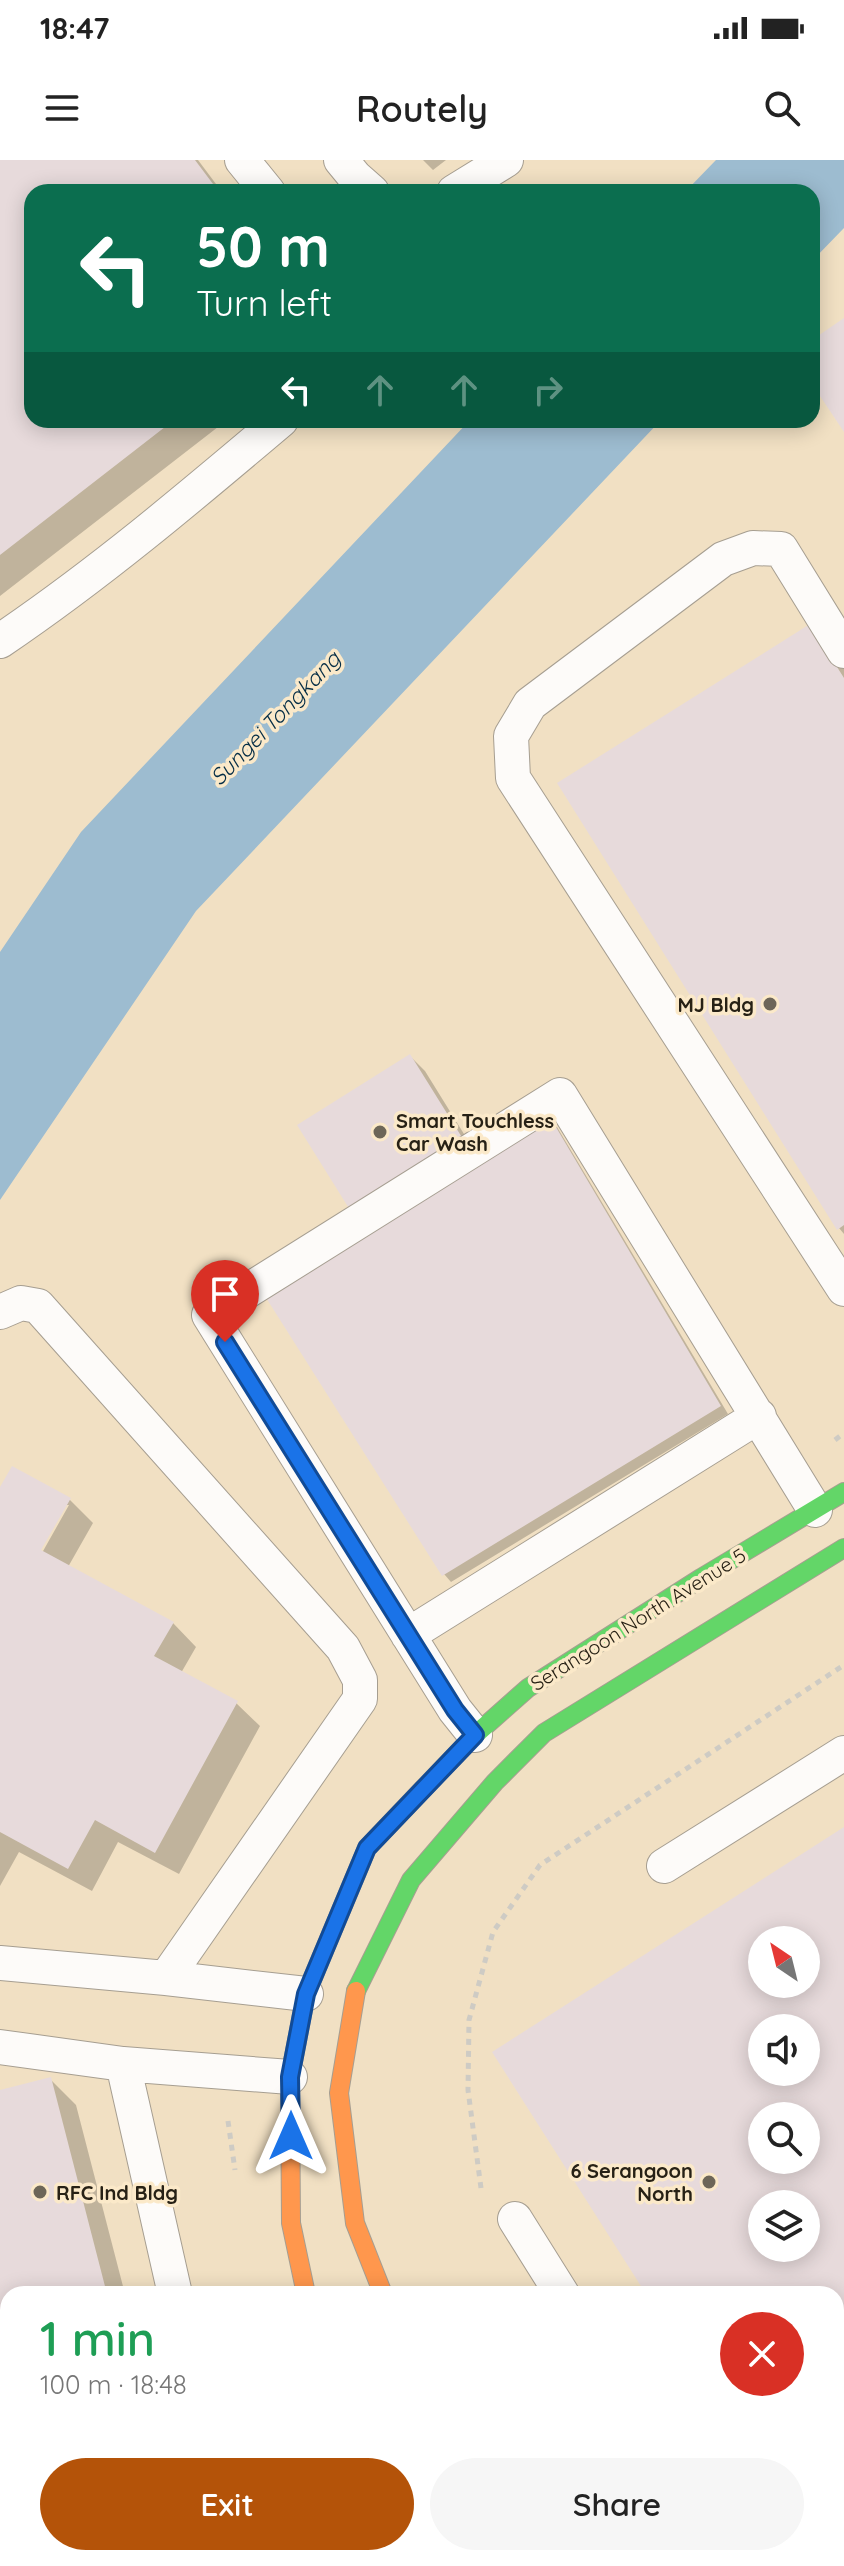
<!DOCTYPE html>
<meta charset="utf-8">
<style>
body{margin:0;font-family:Quicksand,sans-serif;background:#f6f6f6;color:#222;height:100vh;display:flex;flex-direction:column;font-size:30px;white-space:nowrap}
*{box-sizing:border-box;margin:0}
p{font-size:26px;color:#767676}
.icon{flex:none;width:44px;height:44px;fill:none;stroke:currentColor;stroke-width:2;stroke-linecap:round;stroke-linejoin:round}
.map{position:relative;flex:1;overflow:hidden}
.drawer{position:absolute;left:0px;top:2126px;width:844px;height:280px;display:flex;flex-direction:column;background:#fff;border-radius:24px 24px 0 0;box-shadow:0 4px 20px #0003}
.drawer>*{flex:none}
.top-card{position:absolute;left:24px;top:24px;width:796px;height:244px;border-radius:24px;box-shadow:0 4px 20px #0003;background:#0b6e4f;color:#fff;overflow:hidden}
.needle{width:52px;rotate:325deg}
.fabs{position:absolute;left:748px;top:1766px;display:grid;gap:16px}
.fabs a{display:grid;place-items:center;width:72px;height:72px;border-radius:50%;background:#fff;box-shadow:0 4px 20px #0003;font-size:40px}
.pin{position:absolute;display:grid;place-items:center;width:68px;height:68px;color:#fff;margin:-82px -34px;border-radius:50% 50% 50% 0;rotate:-45deg;box-shadow:0 0 8px #0007}
.pin .icon{rotate:45deg}
.me{position:absolute;width:88px;margin:-44px;rotate:0deg;stroke-linejoin:round;filter:drop-shadow(0 0 6px #0008)}
.turn{display:flex;align-items:center;gap:28px;height:168px;padding:0 40px;font-size:36px}
.turn .icon{width:104px;height:104px;stroke-width:2.5}
.turn b{display:block;font-size:56px;line-height:68px}
.lanes{display:flex;align-items:center;height:76px;padding:0 40px;background:#0003;justify-content:center;gap:40px;direction:ltr}
.lanes .off{opacity:.35}
.round{display:grid;place-items:center;flex:none;width:84px;height:84px;border-radius:42px;background:#f6f6f6}
.summary{display:flex;align-items:center;justify-content:space-between;height:136px;padding:0 40px}
h1{font-size:48px;font-weight:600;line-height:60px;color:#1e9e55}
.button{display:flex;gap:16px;margin-top:auto;padding:16px 40px}
.button a{flex:1;height:92px;border-radius:48px;background:#b45309;color:#fff;font-size:32px;font-weight:600;line-height:92px;text-align:center}
.button a+a{background:#f6f6f6;color:#222}
.status{display:flex;justify-content:space-between;align-items:center;height:56px;padding:0 40px;background:#fff;direction:ltr}
.status svg{height:22px;fill:currentColor}
header{display:flex;justify-content:space-between;align-items:center;height:104px;padding:0 40px;background:#fff;font-size:36px;font-weight:600}
.map>svg:first-child{display:block}
</style>
<div class="status"><b>18:47</b><svg viewBox="0 0 49 12"><path d="M0 12V9h3v3zM5 12V6h3v6zM10 12V3h3v9zM15 12V0h3v12zM26 1h20v11H26zM47 4h2v5h-2z"/></svg></div>
<header><svg class="icon" aria-label="menu" viewBox="0 0 24 24"><path d="M4 6h16M4 12h16M4 18h16"/></svg>Routely<svg class="icon" aria-label="search" viewBox="0 0 24 24"><circle cx="10" cy="10" r="6"/><path d="M15 15l6 6"/></svg></header>
<div class="map">
<svg width="844" height="2406" viewBox="0 0 844 2406">
<rect width="100%" height="100%" fill="#f0e6d4"/>
<path fill="#f1e0c3" fill-rule="evenodd" d="M0 0H844V2406H0ZM32 32H812V260H32ZM762 1780H806V1824H762ZM762 1868H806V1912H762ZM762 1956H806V2000H762ZM762 2044H806V2088H762ZM8 2134H836V2398H8Z"/>
<path fill="#9dbcd0" d="M716 0H844V68L812 101V32H685Z
M470 260H661L196 751 0 1040V792L81 672Z"/>
<path fill="#0003" fill-rule="evenodd" d="M0 0H198L222 32H32V260H227L0 436Z
M423 0H446L433 10Z
M810 466 844 506V1074L839 1068Z
M410 896 425 911 477 995 300 965Z
M550 960 557 967 728 1254 451 1422 444 1414Z
M0 1332 70 1340 93 1363 68 1407 173 1463 196 1487 181 1513 236 1543 260 1566 179 1714 118 1682 92 1731 19 1692 0 1726ZM65 1345H69L38 1400 35 1398Z
M50 1919 76 1945 125 2134H8V2209L0 2211V1932Z
M8 2340V2398H304L310 2406H0V2342Z"/>
<path fill="#e7dadb" fill-rule="evenodd" d="M0 0H195L219 32H32V260H174L0 395Z
M844 158V272L812 224V180Z
M810 464 844 518V1065L837 1070 557 623Z
M410 894 463 979 350 1050 297 965Z
M550 957 721 1246 442 1416 263 1133Z
M12 1306 71 1338 41 1390 174 1462 154 1496 238 1541 155 1693 95 1660 68 1709 0 1672V1327Z
M844 1667V2406H819L814 2398H836V2134H646L492 1892ZM762 1780H806V1824H762ZM762 1868H806V1912H762ZM762 1956H806V2000H762ZM762 2044H806V2088H762Z
M51 1917 107 2134H8V2177L0 2179V1930Z
M8 2338V2398H299L304 2406H0V2340Z"/>
<g fill="none" stroke-linecap="round" stroke-linejoin="round">
<defs>
<path id="lane" d="M242 0 268 32
M341 0 355 17 372 32
M454 32 506 0
M0 481C99 414 190 337 281 260
M844 491 781 389 753 388 723 399 530 544 511 576 513 618 844 1129
M0 1152 21 1143 38 1146 343 1488 360 1520V1539L166 1818
M408 1475 759 1256
M475 1575 455 1550 209 1155 560 935 815 1350
M664 1706 844 1593
M0 1803 166 1818 306 1834
M0 1887 123 1904 290 1917
M123 1904 175 2134
M515 2059 562 2134
M0 2305 8 2303
M331 2398 336 2406
M727 2398 732 2406
M499 2406 510 2398"/>
<path id="fast" d="M423 1629 475 1575 528 1528 701 1418 844 1332
M356 1831 411 1720 495 1622 544 1573 844 1388
M457 2398 462 2406"/>
<path id="slow" d="M356 1831 339 1933 355 2063 383 2134
M306 2134 291 2063 290 1917 306 1834 367 1688 423 1629"/>
<path id="jam" d="M537 2398 542 2406"/>
</defs>
<use href="#lane" stroke="#a69e91" stroke-width="36"/>
<use href="#fast" stroke="#a69e91" stroke-width="20"/>
<use href="#slow" stroke="#a69e91" stroke-width="20"/>
<use href="#jam" stroke="#a69e91" stroke-width="20"/>
<path stroke="#cecbc4" stroke-width="5" stroke-dasharray="6 6" stroke-linecap="butt" d="M835 1280 844 1273
M228 1961 235 2010
M481 2028 468 1930 469 1860 493 1772 540 1705 844 1505
M625 2398 628 2406"/>
<use href="#lane" stroke="#fdfbf9" stroke-width="34"/>
<use href="#fast" stroke="#63d668" stroke-width="18"/>
<use href="#slow" stroke="#ff974d" stroke-width="18"/>
<use href="#jam" stroke="#b3261e" stroke-width="18"/>
</g>
<g fill="none" stroke-linecap="round" stroke-linejoin="round">
<defs>
<path id="route" d="M225 1182 455 1550 475 1575 367 1688 306 1834 290 1917 291 1976"/>
</defs>
<use href="#route" stroke="#114b97" stroke-width="20"/>
<use href="#route" stroke="#1a73e8" stroke-width="14"/>
</g>
<g fill="#6d6658" stroke="#fbe9c9" stroke-width="3">
<circle cx="770" cy="844" r="8"/>
<circle cx="380" cy="972" r="8"/>
<circle cx="709" cy="2022" r="8"/>
<circle cx="40" cy="2032" r="8"/>
</g>
<g text-anchor="middle" dominant-baseline="central" stroke-width="7" stroke-linejoin="round" paint-order="stroke">
<g font-size="20" font-weight="bold" fill="#272115" stroke="#fbe9c9" text-anchor="end">
<text x="754" y="844">MJ Bldg</text>
<text x="396" y="960" text-anchor="start">Smart Touchless<tspan x="396" dy="23">Car Wash</tspan></text>
<text x="693" y="2010">6 Serangoon<tspan x="693" dy="23">North</tspan></text>
<text x="56" y="2032" text-anchor="start">RFC Ind Bldg</text>
</g>
<g font-size="20" fill="#272115" stroke="#fbe9c9">
<text transform="translate(638 1459) rotate(-32)">Serangoon North Avenue 5</text>
</g>
<g font-size="22" font-style="italic" fill="#042d46" stroke="#fbe9c9">
<text transform="translate(275 558) rotate(-46)">Sungei Tongkang</text>
</g>
</g>
</svg>
<div class="fabs">
<a><svg class="needle" viewBox="-14 -14 28 28"><path d="M0-13l5 13h-10z" fill="#e53935"/><path d="M0 13l5-13h-10z" fill="#767676"/></svg></a>
<a><svg class="icon" aria-label="sound" viewBox="0 0 24 24"><path d="M4 9h4l5-4v14l-5-4H4zM17 9q2 3 0 6"/></svg></a>
<a><svg class="icon" aria-label="search" viewBox="0 0 24 24"><circle cx="10" cy="10" r="6"/><path d="M15 15l6 6"/></svg></a>
<a><svg class="icon" aria-label="layers" viewBox="0 0 24 24"><path d="M12 4l9 5-9 5-9-5zM3 14l9 5 9-5"/></svg></a>
</div>
<div class="pin" style="left:225px;top:1182px;background:#d93025"><svg class="icon" aria-label="arrive" viewBox="0 0 24 24"><path d="M6 21V4h12l-3 4 3 4H6"/></svg></div>
<svg class="me" style="left:291px;top:1976px" viewBox="-20 -20 40 40"><path d="M0-17L14 15 0 8-14 15z" fill="#1a73e8" stroke="#fff" stroke-width="4"/></svg>
<div class="top-card">
<div class="turn"><svg class="icon" aria-label="left" viewBox="0 0 24 24"><path d="M17 20v-9H6M10 6l-5 5 5 5"/></svg><div><b>50 m</b>Turn left</div></div>
<div class="lanes"><svg class="icon" aria-label="left" viewBox="0 0 24 24"><path d="M17 20v-9H6M10 6l-5 5 5 5"/></svg><svg class="icon off" aria-label="ahead" viewBox="0 0 24 24"><path d="M12 20V5M6 11l6-6 6 6"/></svg><svg class="icon off" aria-label="ahead" viewBox="0 0 24 24"><path d="M12 20V5M6 11l6-6 6 6"/></svg><svg class="icon off" aria-label="right" viewBox="0 0 24 24"><path d="M7 20v-9h11M14 6l5 5-5 5"/></svg></div>
</div>
<section class="drawer">
<div class="summary"><div><h1>1 min</h1><p>100 m · 18:48</p></div><a class="round" style="background:#d93025;color:#fff"><svg class="icon" aria-label="close" viewBox="0 0 24 24"><path d="M6 6l12 12M18 6L6 18"/></svg></a></div>
<div class="button"><a>Exit</a><a>Share</a></div>
</section>
</div>
